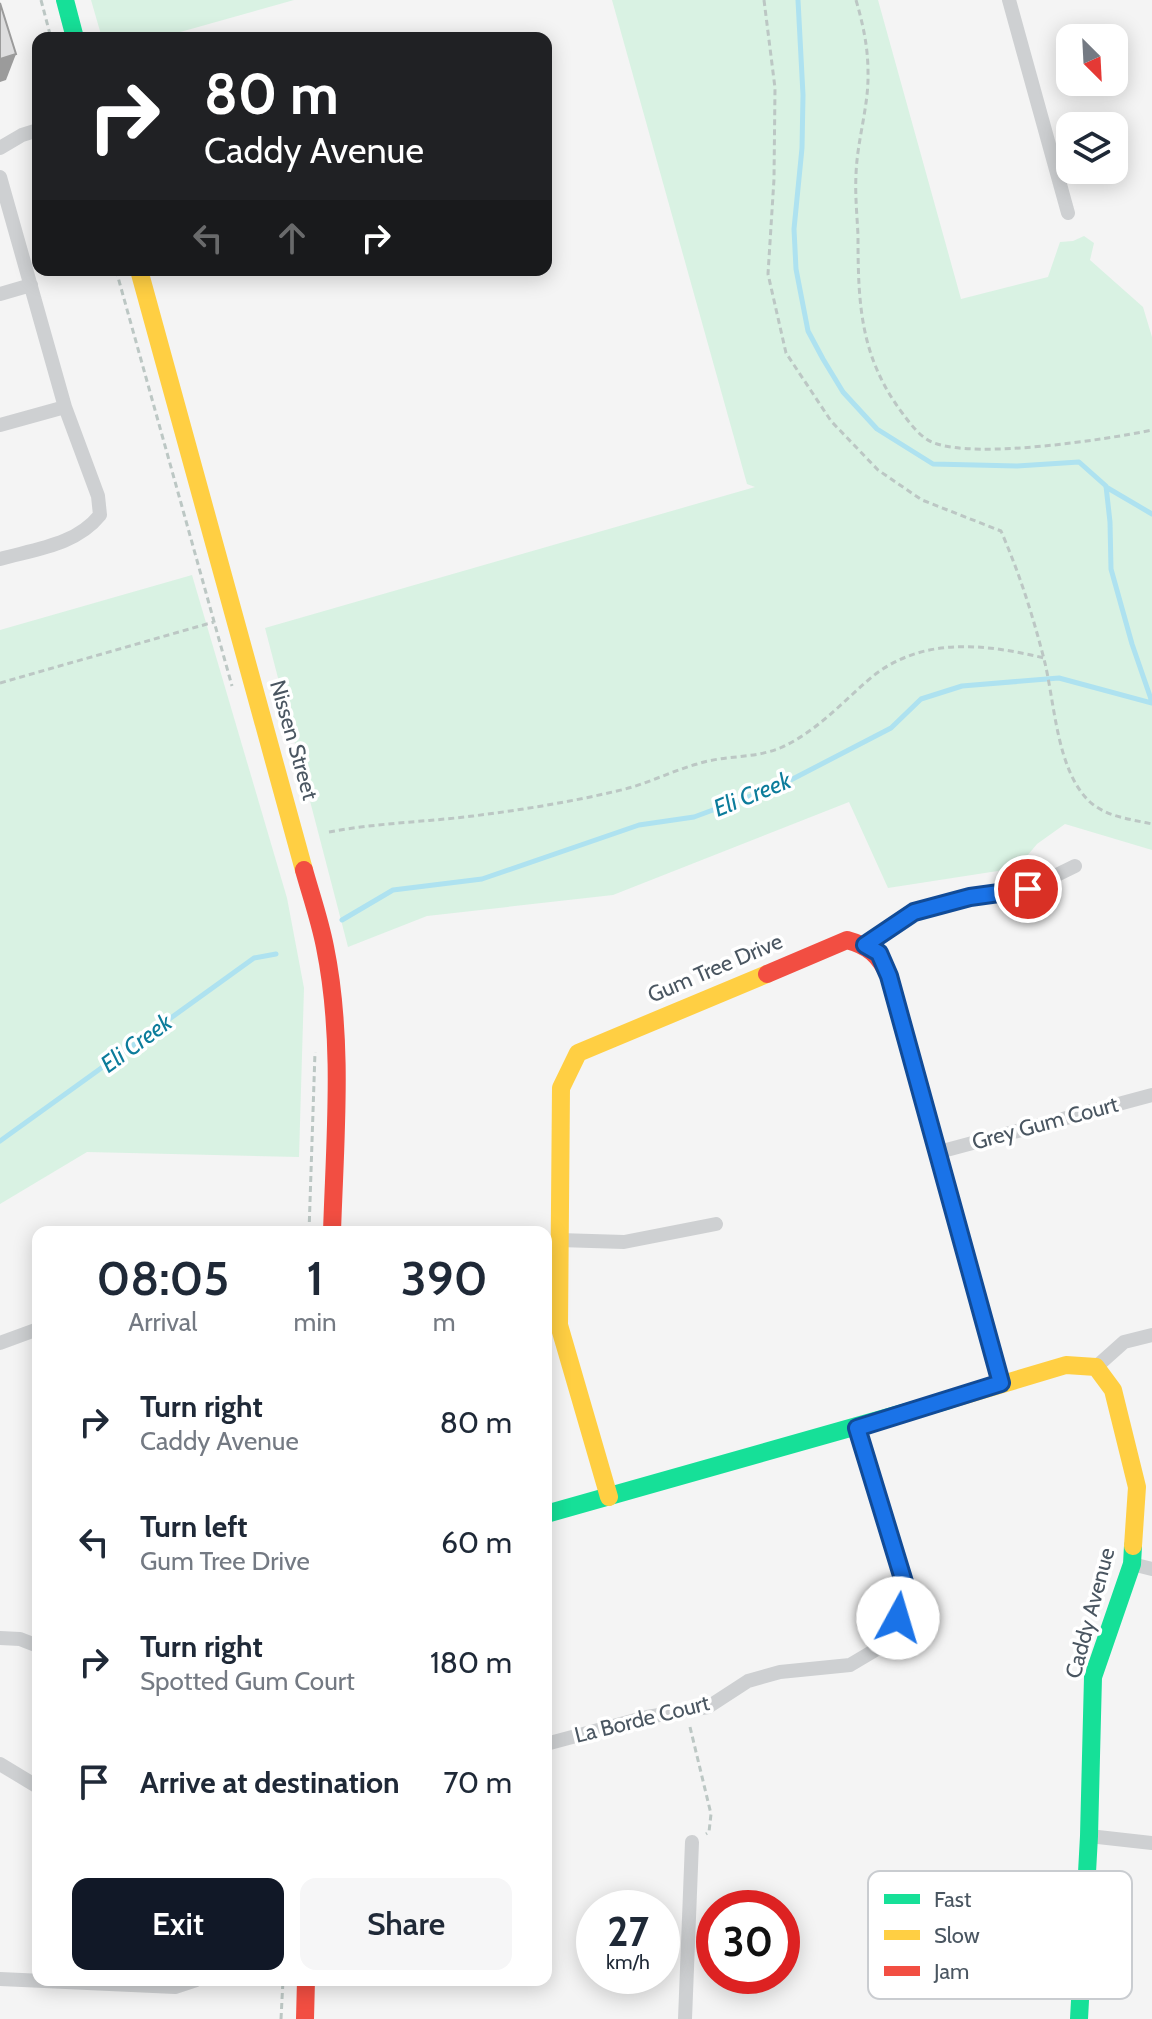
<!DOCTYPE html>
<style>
body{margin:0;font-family:Cabin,sans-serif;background:#f6f6f7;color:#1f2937;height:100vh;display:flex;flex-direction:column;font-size:30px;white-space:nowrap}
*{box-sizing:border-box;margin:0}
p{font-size:26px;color:#747a83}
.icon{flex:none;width:44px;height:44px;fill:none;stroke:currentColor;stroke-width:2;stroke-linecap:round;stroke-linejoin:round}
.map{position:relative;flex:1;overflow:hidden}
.drawer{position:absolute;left:32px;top:1226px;width:520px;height:760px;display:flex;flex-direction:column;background:#fff;border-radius:16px;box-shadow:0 4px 20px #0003}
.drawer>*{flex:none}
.banner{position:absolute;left:32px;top:32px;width:520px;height:244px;border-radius:16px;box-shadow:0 4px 20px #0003;background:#202124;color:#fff;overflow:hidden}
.needle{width:52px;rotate:156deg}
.tools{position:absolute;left:1056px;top:24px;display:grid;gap:16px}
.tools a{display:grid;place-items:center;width:72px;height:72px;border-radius:16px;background:#fff;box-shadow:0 4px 20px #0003;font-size:40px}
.speed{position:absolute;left:576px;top:1890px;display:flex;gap:16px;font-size:40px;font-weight:700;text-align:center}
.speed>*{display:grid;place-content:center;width:104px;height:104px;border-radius:50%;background:#fff;box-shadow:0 4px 20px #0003;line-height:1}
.speed small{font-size:20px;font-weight:400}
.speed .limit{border:12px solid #d22;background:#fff;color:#111}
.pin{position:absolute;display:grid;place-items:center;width:68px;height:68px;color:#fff;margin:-34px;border:4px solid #fff;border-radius:50%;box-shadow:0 2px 8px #0007}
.me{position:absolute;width:88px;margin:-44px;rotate:6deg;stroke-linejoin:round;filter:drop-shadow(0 0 6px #0008)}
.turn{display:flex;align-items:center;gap:28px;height:168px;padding:0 40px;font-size:36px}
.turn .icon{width:104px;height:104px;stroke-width:2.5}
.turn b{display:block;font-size:56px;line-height:68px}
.lanes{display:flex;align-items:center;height:76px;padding:0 40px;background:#0003;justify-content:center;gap:40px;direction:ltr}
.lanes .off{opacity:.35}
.eta{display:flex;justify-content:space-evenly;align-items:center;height:136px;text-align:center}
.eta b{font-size:48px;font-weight:600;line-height:56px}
.button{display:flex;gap:16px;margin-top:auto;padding:16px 40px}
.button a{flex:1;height:92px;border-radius:16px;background:#111827;color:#fff;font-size:32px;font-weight:600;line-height:92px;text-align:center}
.button a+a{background:#f6f6f7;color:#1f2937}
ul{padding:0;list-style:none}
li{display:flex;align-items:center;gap:24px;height:120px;padding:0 40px}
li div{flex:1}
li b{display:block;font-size:30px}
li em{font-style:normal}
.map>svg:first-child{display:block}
</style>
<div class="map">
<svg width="1152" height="2019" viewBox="0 0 1152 2019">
<rect width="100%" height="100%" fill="#f4f4f4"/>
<path fill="#d9f2e3" d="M91 0H294L159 38H102Z
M612 0H878L961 299 1048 277 1060 242 1073 241 1084 236 1094 243 1090 260 1143 307 1152 337V850L1065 824 1037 844 1017 868 888 888 849 802 613 895 427 916 348 947 265 628 755 487 747 484Z
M192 575 287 898 304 988 299 1157 87 1152 0 1204V630Z"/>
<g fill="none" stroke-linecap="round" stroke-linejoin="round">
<path stroke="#aee2f0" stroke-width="5" d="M798 0 803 95 802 148 794 229 796 269 808 331 823 359 843 392 877 429 933 464 1017 466 1079 462 1106 486 1110 522 1111 569 1132 644 1152 702
M1106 487 1152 514
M342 920 393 890 482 879 639 825 694 817 783 784 891 728 921 699 962 686 1059 678 1152 703
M0 1141 254 958 276 954"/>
<path stroke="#bcc7c4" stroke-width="3" stroke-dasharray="6 4" stroke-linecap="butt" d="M41 0 51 38
M764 0 775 88 774 179 768 274 786 353 831 421 878 470 922 500 1001 531C1020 575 1032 613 1044 659 1055 702 1056 770 1090 802 1107 817 1130 819 1152 824
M856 0C863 24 868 47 868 72 869 106 857 140 856 175 855 195 857 215 858 235 858 304 860 357 903 414 912 426 921 438 934 443 978 459 1104 440 1152 430
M116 270 232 686
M0 683 214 622
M329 832C376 823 425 822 473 816 521 810 570 802 617 791 645 785 669 772 697 764 724 755 753 759 780 748 814 733 839 706 866 682 917 636 982 643 1044 658
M309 1232 315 1052
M690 1727 711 1814 709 1832 706 1834
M281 2019 283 1980"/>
<path stroke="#ced0d2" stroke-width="14" d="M1009 0 1068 213
M0 148 22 135 38 130
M0 177 65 407 98 496 100 515C76 545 36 549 0 559
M0 294 31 285
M0 425 65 407
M865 945 914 912 970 897 1028 889 1075 866
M939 1152 1152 1095
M559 1240 624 1242 716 1224
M0 1343 38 1329
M1096 1367 1124 1342 1152 1335
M1132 1564 1152 1569
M0 1638 20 1639 38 1646
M546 1744 647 1717 708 1707 748 1681 780 1672 850 1665 882 1646 898 1618 904 1582 857 1428
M0 1764 38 1787
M1089 1836 1152 1843
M0 1979 175 1987 196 1980
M685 2019 692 1842"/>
<path stroke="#16e098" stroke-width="18" d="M65 0 75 38
M964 1248 1001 1383
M546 1514 949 1400
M1079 2019 1089 1836 1093 1677 1132 1564 1133 1546"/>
<path stroke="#ffcf43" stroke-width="18" d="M139 270 304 870
M949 1400 1066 1365 1096 1367 1113 1390 1137 1487 1133 1546
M609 1497 559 1325 561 1088 578 1053 767 974"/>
<path stroke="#f24e42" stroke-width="18" d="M304 870C311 895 320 921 325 947 344 1040 335 1138 332 1232
M767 974 847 940C869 946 879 955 889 976L964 1248
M305 2019 306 1980"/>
</g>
<path fill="#9b9b9b" d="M16 54 6 80 0 82V59Z"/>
<path fill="#ddddde" stroke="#9b9b9b" stroke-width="2" d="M0 3 16 54 0 59Z"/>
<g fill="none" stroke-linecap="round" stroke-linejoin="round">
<defs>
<path id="route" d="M898 1618 904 1582 857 1428 1001 1383 889 976 879 953 865 945 914 912 970 897 1028 889"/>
</defs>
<use href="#route" stroke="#114b97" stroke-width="20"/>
<use href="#route" stroke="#1a73e8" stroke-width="14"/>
</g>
<g text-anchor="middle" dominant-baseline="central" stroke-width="7" stroke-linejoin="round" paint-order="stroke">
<g font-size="22" fill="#4a5661" stroke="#fff">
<text transform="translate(294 740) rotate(74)">Nissen Street</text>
<text transform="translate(715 968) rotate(-23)">Gum Tree Drive</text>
<text transform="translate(1045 1123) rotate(-15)">Grey Gum Court</text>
<text transform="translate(1090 1613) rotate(-75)">Caddy Avenue</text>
<text transform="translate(642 1719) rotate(-14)">La Borde Court</text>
</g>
<g font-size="24" font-style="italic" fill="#0c7c9b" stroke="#fff">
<text transform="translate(752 794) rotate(-22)">Eli Creek</text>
<text transform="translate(136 1043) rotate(-36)">Eli Creek</text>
</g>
</g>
<rect x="868" y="1871" width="264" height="128" rx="12" fill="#fff" stroke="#c9ccd0" stroke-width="2"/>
<rect x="884" y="1894" width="36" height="10" fill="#16e098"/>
<rect x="884" y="1930" width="36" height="10" fill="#ffcf43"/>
<rect x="884" y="1966" width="36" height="10" fill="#f24e42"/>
<g font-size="22" fill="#4a5661">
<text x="934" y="1907">Fast</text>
<text x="934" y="1943">Slow</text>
<text x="934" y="1979">Jam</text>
</g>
</svg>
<div class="tools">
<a><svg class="needle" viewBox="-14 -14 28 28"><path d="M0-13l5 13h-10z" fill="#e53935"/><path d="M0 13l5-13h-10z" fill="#747a83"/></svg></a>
<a><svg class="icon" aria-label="layers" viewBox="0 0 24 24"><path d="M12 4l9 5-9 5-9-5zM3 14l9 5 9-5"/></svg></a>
</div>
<div class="speed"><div>27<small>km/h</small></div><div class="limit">30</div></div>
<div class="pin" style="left:1028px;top:889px;background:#d93025"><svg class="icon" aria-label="arrive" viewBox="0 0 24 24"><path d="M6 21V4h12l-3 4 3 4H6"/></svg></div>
<svg class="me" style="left:898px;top:1618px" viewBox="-20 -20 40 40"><circle r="19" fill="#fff"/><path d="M0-13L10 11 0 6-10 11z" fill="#1a73e8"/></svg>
<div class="banner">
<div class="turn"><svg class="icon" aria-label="right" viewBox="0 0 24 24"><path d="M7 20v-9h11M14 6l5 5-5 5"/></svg><div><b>80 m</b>Caddy Avenue</div></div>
<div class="lanes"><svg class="icon off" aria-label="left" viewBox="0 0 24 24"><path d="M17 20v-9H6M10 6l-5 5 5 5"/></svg><svg class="icon off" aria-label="ahead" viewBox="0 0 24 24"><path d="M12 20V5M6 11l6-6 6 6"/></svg><svg class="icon" aria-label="right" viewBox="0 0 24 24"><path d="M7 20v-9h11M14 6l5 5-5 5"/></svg></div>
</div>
<section class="drawer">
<div class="eta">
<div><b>08:05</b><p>Arrival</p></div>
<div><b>1</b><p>min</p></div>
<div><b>390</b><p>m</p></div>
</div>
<ul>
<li><svg class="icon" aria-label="right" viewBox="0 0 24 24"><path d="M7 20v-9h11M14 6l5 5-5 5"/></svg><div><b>Turn right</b><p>Caddy Avenue</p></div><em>80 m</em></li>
<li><svg class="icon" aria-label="left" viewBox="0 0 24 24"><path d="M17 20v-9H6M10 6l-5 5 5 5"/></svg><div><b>Turn left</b><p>Gum Tree Drive</p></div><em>60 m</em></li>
<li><svg class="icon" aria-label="right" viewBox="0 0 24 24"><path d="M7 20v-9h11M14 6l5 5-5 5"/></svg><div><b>Turn right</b><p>Spotted Gum Court</p></div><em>180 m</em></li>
<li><svg class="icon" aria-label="arrive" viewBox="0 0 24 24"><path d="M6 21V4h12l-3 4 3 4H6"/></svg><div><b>Arrive at destination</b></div><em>70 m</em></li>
</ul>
<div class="button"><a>Exit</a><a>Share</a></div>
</section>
</div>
